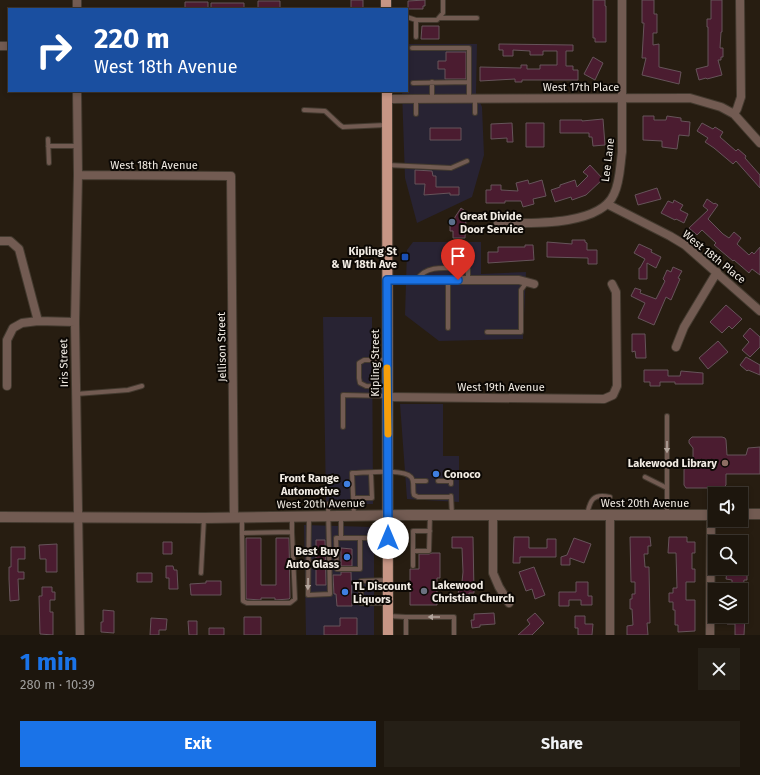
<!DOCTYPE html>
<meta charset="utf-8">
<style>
body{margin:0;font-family:"Fira Sans",sans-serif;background:#251f16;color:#f1f3f6;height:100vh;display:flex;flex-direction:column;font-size:15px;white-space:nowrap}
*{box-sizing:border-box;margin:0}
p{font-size:13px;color:#a09f9d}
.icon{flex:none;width:22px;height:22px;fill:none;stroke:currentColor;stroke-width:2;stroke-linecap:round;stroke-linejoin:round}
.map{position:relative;height:635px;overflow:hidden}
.drawer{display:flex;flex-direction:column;background:#1d160d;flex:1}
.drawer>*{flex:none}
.guide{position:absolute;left:8px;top:8px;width:400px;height:84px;border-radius:0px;box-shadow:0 2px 6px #0003,0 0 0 1px #3b352e;background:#1a4fa0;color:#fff;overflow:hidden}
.tools{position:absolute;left:708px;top:487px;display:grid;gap:8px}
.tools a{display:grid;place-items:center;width:40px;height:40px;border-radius:0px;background:#1d160d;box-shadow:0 2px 6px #0003,0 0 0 1px #3b352e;font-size:20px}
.pin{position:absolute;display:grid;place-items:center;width:34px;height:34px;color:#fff;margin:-41px -17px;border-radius:50% 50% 50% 0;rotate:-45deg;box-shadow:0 0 4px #0007}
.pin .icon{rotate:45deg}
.me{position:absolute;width:44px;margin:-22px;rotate:0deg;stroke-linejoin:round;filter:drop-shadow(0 0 3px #0008)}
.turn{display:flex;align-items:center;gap:14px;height:84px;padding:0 20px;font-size:18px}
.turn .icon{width:52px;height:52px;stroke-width:2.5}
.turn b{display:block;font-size:28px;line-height:34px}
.round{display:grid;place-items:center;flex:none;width:42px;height:42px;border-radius:0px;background:#251f16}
.overview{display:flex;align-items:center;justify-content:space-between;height:68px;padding:0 20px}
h1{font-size:24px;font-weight:700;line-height:30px;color:#1a73e8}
.action{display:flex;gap:8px;margin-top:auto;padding:8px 20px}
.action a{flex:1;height:46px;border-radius:0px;background:#1a73e8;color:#fff;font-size:16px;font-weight:700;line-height:46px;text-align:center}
.action a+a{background:#251f16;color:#f1f3f6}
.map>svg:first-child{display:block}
</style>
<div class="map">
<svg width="760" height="635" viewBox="0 0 760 635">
<rect width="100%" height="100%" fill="#271d11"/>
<path fill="#282333" d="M407 44H477L476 93 482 107 484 155 472 197 417 223 405 178 402 91H407Z
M413 242H481V274L526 272 523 339 439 341 405 315 407 250Z
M323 317H372L373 504 326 505Z
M400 404H443V456H459V502L407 499Z
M304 525 374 527V635H306Z"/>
<path fill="#4b1c30" stroke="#66545a" d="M351 0H363V9H351Z
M425 0V6H423V9H408V1Z
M593 0H605V6H606V42H595V38H593Z
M642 0H654V14H657V33H653V45L659 44V67L681 72 679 84 642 75 646 58H642L644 23H642Z
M711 0H722V32H721L720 48H723V57H721V60H718L722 75 707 79 706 78 699 80 696 69 708 66V27H707V19H711Z
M258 1H280V9H258Z
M185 2H208V9H185Z
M211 3H244V9H211Z
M422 26H439V39H421Z
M499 44 573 45V51H566V66H573V70H578V80H522V82H515V79L480 81V67L521 68V65H527V69H540V65H557V51H543V55H530V51L513 50V56H503V50H499Z
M446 52H466V79H445V69H438V61H446Z
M593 57 603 63 595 80 584 74Z
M643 116H654V120H666L667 116 681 118V121L690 122 689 136 679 135 677 149 662 147V141L643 140Z
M603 119 605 145 593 146 592 137H589V133H560V120H582V121Z
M512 123 513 142H507V138L491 139V124Z
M526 123H544V147H526Z
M702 123 713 129 715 127 723 132 720 137 736 151 738 149 746 156 745 158 760 175V188L736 161 733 164 714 148 705 142 708 138 697 131Z
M430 128H461V140H430Z
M590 165 603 179 586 195 572 200 571 197 555 202 551 190 560 187V185L575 180 577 187 588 176 583 172Z
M415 170 432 171 433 176H436V187H459V195H450V193L424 195 425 184H415Z
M528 180 529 184 542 180 546 196 533 199 534 204 523 207 521 201H505V203H486V190H491V185H501V190L518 191 516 183Z
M657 188 661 199 638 205 635 195Z
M707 199 714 204 715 203 718 205 708 219 723 234 729 238 734 232 741 238 737 244 749 255 752 252 754 254 760 247V275L752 269 749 273 734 260 733 261 714 245 716 243 702 230 697 235 689 228 708 210 703 206Z
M674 200 683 205 680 210 688 214 684 223 676 219 675 220 661 213 668 201 673 203Z
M461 208 469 214 466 219 465 238H453V231H450V221H454L455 217Z
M572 240H585V242L587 243V250H597V264H588V258L547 257V242L572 244Z
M639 244 652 250 651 252 661 257 656 268 647 263V279H639V268H640L645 259 634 253Z
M525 245H533L534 260 488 263V252H498V247H525Z
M673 267 682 271 678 278 680 279 671 300 666 297 654 325 638 318 645 303 631 296 635 288 641 290 640 293 656 299 665 281 663 279 667 270 671 272Z
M726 305 742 319 732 329 729 326 722 333 710 322Z
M750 328 760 337V347L750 357 742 350 749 342 743 336Z
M632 334H645L646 358H636L635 351 632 352Z
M718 341 728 352 708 369 699 358Z
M746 357 760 365V375L748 370 747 371 740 365Z
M644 370H668V376H680L681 371 703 373V384H675V382H660V386H650V382H644Z
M692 437H722L725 438 726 440 727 455H746L748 448 760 447V474H726V485L723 488H686L684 485V470L685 467 690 465V459H693V448L689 443V440Z
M452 537H473L474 593H469V599H458L459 582H462L463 572 462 548H452Z
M514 537H529V548H547V539H556V557H520V563H513Z
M630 537H650L651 546H648V554H644L645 567H649L650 623H647L648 635H627V626L633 625 632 609H630V599H632V594H635V582H631Z
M669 537H687V542H695V553H692V569H695V582H686V600H695V631L678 632V625H675V610H673V602H669V593H673V588H677L676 553H668Z
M246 538H261V585H276V538H289L290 598 289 599 275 600V598H261V600L246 599Z
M574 538 591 544 584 563 570 558V565H561V557L567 555Z
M316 540H325L326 585H316Z
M163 542H172V554H163Z
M57 544V572H46V559H40L39 545Z
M11 547H25V559H18V572H24V579H18L19 600 10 601 9 579V567H11Z
M341 548 352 549V566H341Z
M432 553H440V578H437V605H410V569H419V554H429Z
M166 566H173L174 570H177L178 589H169V578H166Z
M534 567 545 595 535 599 532 589 526 591 519 572Z
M732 568H745V569H747V580H744L743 590H732V580L726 579 727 571H732Z
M341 572H351L352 606H337L336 594H334L333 575H341Z
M137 573H152V582H137Z
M206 581H221V595H191L190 584 206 583Z
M576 582H588V596H592V605H581V600H569V606H559V592H576Z
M42 587H52V592H55V600H50V612H53V635L40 634 39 596H42Z
M103 610 114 611V633L101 632V622H103Z
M494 613 495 624 480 625V627L472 628 471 620H474V614Z
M535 613 544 623 532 635H518L530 624 527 620Z
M575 616H585V624H593L592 635H578V628H575Z
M727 616H745L744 635H735V624H727Z
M244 617H261V635H244Z
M151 618 167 619 166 630H159V635H150Z
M340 618H357V635H324V626H340Z
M188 621H197V635H189Z
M209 628H224V635H209Z"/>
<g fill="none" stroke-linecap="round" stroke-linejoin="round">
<defs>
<path id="service" d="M407 17 416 20H437L443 13V0
M439 18H477
M416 20V37
M412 48H469V98
M432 82V99
M413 83 469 82
M475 98V113
M416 99V114
M304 110 325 111 340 125 343 127 386 125
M48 139 49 163
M48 146H78
M387 165 451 168 467 161
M417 280C426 263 451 269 468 269V280
M448 280V328
M487 332H521V290L527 282
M387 387 366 386 360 383 359 378V363L364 360H387
M76 394 128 390 142 386
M667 416V514
M343 427V395L387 396
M645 477 667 488
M413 481H426
M438 481H451V484
M451 496 452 515
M353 498H372L371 473
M587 515C590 500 593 493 610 497
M341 516V538H387
M354 516 352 473C364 473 403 468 411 477 415 481 412 490 414 495L418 497H451
M309 517 308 595 330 594 328 504H353
M242 518V533L292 532V517
M430 531H413V551H429L430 516
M242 533 243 601 247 603H290L295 599 292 532
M341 538H336L337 569H360V538
M413 551V566
M201 573 204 518
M388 580 361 581V603H388
M388 616 406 617
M406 635V617H454V635"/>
<path id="minor" d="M77 9V0
M0 46H9
M77 91 78 175 75 322 80 635
M387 99 690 98 721 107 734 114 760 143
M734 114 737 109 741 97 740 0
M78 175 231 176 234 518
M607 204 670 236 685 245 760 311
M498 223C527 223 600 227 614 194 620 182 620 166 622 152V0
M0 241H10L19 249 38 321
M387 280H519L534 284
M676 347 684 327 717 272
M7 386V340L13 328 22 323 38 321 75 322
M388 397 604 399 613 395 617 386 616 292 612 284
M493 515V573L499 587 509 603
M610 635V515
M710 635 711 515"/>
<path id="tertiary" d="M741 514H760
M0 517 204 518 406 515H715"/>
<path id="primary" d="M386 0V9
M387 91 388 635"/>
</defs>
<use href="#service" stroke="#433a2f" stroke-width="6"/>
<use href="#minor" stroke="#433a2f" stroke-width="10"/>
<use href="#tertiary" stroke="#433a2f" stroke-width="12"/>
<use href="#primary" stroke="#433a2f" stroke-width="12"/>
<use href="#service" stroke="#725b52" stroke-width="4"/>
<use href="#minor" stroke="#725b52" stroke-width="8"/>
<use href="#tertiary" stroke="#725b52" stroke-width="10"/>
<use href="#primary" stroke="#c79685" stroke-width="10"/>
</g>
<defs><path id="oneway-solid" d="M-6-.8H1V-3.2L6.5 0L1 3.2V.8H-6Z"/></defs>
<g fill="#b2a49b">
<use href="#oneway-solid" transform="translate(667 447) rotate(90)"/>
<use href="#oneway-solid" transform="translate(308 584) rotate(91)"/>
<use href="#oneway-solid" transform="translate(434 617) rotate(-180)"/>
</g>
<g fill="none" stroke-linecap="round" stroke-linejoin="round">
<defs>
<path id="route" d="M388 538 387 280H458"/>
</defs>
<use href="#route" stroke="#114b97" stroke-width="10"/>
<use href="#route" stroke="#1a73e8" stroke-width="7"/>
<path stroke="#f59e0b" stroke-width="7" d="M387 368 388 434"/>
</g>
<circle fill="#5c6f8a" stroke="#0c0804" stroke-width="1.5" cx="452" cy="222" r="4"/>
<rect fill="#1a4fb4" stroke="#0c0804" stroke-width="1.5" x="401" y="253" width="8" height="8" rx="2"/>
<circle fill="#8d6e63" stroke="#0c0804" stroke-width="1.5" cx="725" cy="463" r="4"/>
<g fill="#3f7fe0" stroke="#0c0804" stroke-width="1.5">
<circle cx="436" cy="474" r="4"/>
<circle cx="347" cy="484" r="4"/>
<circle cx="347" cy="557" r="4"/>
<circle cx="345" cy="592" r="4"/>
</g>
<circle fill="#6b7280" stroke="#0c0804" stroke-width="1.5" cx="424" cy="591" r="4"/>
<g text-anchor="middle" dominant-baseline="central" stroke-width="4" stroke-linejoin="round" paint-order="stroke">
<g font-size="11" fill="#f2ece4" stroke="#0c0804">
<text x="581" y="87">West 17th Place</text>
<text transform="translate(608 160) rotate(-83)">Lee Lane</text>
<text x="154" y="165">West 18th Avenue</text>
<text transform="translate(714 257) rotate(39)">West 18th Place</text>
<text transform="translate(222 347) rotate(-91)">Jellison Street</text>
<text transform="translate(64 363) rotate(-91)">Iris Street</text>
<text transform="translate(375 363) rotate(-90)">Kipling Street</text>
<text x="501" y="387">West 19th Avenue</text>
<text x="645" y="503">West 20th Avenue</text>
<text transform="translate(321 504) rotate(-1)">West 20th Avenue</text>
</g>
<g font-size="11" font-weight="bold" fill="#f2ece4" stroke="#0c0804" text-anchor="start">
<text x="460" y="216">Great Divide<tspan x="460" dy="13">Door Service</tspan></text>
<text x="397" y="251" text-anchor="end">Kipling St<tspan x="397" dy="13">&amp; W 18th Ave</tspan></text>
<text x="717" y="463" text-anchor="end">Lakewood Library</text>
<text x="444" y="474">Conoco</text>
<text x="339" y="478" text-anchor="end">Front Range<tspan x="339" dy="13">Automotive</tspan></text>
<text x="339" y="551" text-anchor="end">Best Buy<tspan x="339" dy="13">Auto Glass</tspan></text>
<text x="432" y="585">Lakewood<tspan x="432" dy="13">Christian Church</tspan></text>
<text x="353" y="586">TL Discount<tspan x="353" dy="13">Liquors</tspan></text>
</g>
</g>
</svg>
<div class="tools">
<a><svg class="icon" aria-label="sound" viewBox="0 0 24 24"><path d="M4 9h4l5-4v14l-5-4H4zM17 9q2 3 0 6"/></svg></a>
<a><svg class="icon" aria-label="search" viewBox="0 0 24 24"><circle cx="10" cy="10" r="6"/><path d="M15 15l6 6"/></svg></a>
<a><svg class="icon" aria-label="layers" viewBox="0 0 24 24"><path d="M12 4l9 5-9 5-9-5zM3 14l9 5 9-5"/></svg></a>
</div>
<div class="pin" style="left:458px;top:280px;background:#d93025"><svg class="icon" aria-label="arrive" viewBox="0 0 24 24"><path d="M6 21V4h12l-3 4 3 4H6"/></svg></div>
<svg class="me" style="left:388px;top:538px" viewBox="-20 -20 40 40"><circle r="19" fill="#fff"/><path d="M0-13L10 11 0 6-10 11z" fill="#1a73e8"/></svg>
<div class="guide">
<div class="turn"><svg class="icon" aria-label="right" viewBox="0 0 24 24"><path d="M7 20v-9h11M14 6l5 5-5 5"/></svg><div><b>220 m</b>West 18th Avenue</div></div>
</div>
</div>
<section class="drawer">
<div class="overview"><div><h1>1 min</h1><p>280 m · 10:39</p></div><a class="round"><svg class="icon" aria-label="close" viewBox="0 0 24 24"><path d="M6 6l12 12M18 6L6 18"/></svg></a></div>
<div class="action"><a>Exit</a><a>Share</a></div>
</section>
